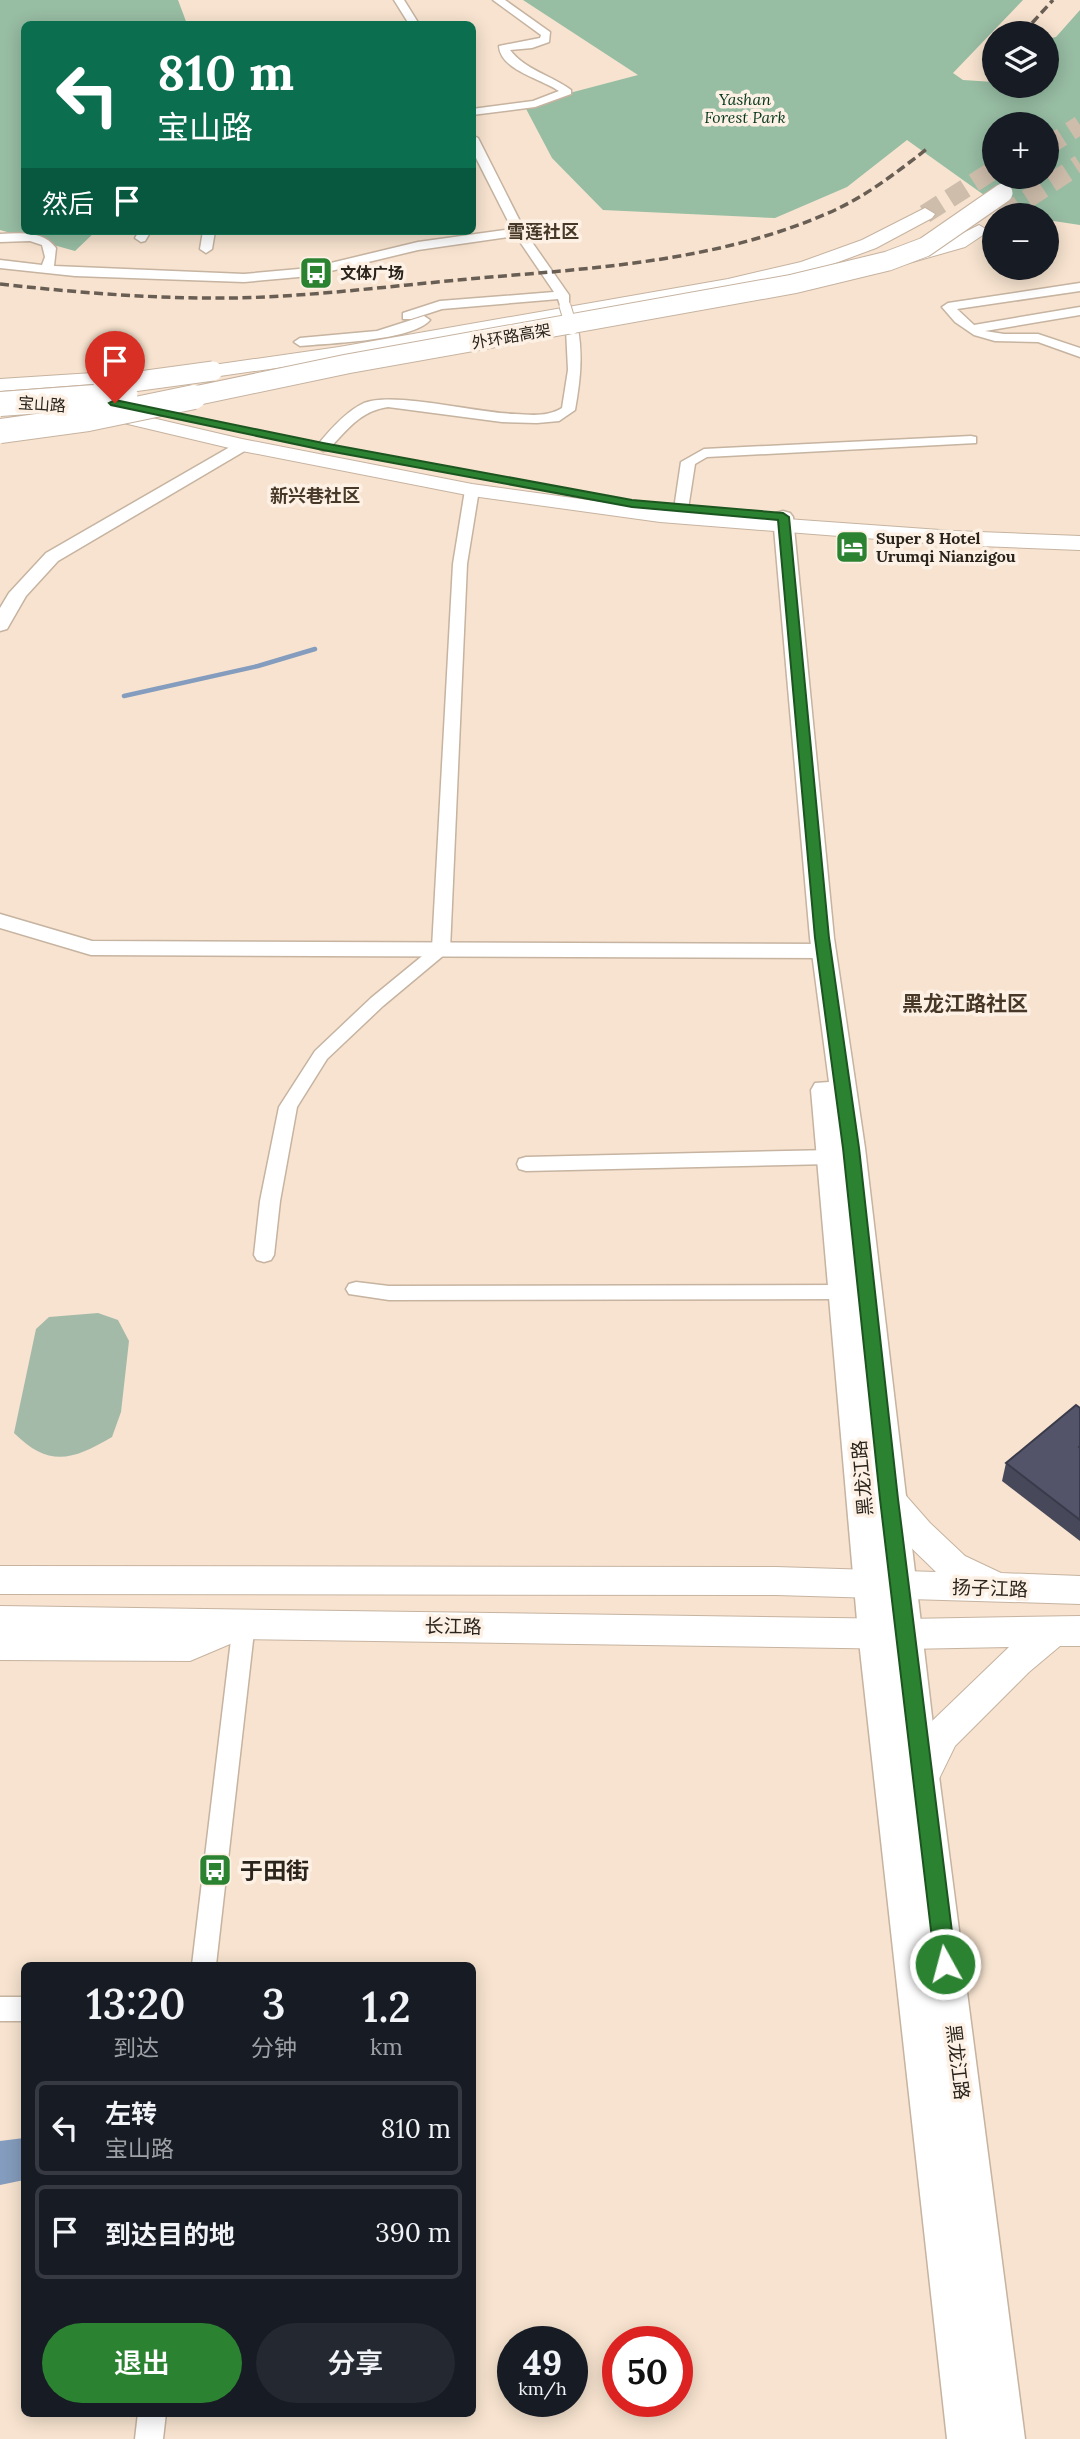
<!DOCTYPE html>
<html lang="zh">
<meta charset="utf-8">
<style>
body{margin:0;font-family:Lora,"Noto Sans SC",serif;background:#242831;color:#f1f3f6;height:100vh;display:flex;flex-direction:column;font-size:26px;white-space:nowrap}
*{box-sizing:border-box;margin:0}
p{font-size:23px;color:#9ea1a6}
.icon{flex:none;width:38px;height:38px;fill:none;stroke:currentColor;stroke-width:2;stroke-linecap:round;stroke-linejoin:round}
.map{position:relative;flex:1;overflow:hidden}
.side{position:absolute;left:21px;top:1962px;width:455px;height:455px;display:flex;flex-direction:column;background:#171b24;border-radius:10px;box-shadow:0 4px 18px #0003}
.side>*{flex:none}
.banner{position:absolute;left:21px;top:21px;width:455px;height:214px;border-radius:10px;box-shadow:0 4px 18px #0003;background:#0b6e4f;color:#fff;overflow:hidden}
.tools{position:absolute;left:982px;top:21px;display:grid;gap:14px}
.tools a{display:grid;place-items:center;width:77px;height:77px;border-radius:50%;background:#171b24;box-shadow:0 4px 18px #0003;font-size:35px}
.speed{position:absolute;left:497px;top:2326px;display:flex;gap:14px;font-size:35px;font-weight:700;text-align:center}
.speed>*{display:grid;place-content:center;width:91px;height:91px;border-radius:50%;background:#171b24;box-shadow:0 4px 18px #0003;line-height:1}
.speed small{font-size:18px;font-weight:400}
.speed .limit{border:10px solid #d22;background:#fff;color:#111}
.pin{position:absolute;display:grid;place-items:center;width:60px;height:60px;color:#fff;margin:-72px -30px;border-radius:50% 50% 50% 0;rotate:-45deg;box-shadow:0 0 7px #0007}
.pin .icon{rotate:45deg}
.me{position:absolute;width:77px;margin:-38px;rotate:353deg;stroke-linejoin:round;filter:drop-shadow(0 0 5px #0008)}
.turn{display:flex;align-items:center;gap:24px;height:147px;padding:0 21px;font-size:32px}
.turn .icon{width:91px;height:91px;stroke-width:2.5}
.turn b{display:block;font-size:49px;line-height:60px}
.then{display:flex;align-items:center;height:66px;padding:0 21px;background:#0003;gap:14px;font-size:26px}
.eta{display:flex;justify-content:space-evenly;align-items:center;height:119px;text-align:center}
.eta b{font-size:42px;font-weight:600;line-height:49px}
.action{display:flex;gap:14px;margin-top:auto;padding:14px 21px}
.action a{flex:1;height:80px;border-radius:42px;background:#2b8331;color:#fff;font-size:28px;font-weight:600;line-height:80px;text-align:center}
.action a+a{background:#242831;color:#f1f3f6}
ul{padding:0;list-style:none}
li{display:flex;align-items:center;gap:21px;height:94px;margin:0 14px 10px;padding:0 7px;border:4px solid #363941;border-radius:10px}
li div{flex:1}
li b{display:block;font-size:26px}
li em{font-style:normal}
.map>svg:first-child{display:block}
</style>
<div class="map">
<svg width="1080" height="2439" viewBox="0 0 1080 2439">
<rect width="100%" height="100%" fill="#f7e3cf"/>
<path fill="#a3baa9" d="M98 1313 118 1320 129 1341 121 1412 112 1437C73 1460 49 1468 14 1433L36 1329 49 1317Z"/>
<path fill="#97bda3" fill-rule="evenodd" d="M0 0H178L187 24H24V231H96L75 251 0 230Z
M523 0H1023L953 73 963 80 994 82V86H1046L1047 39 1056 37 1080 10V225L1047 220 1046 215H1012L907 140 847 187 775 218 603 210 552 158 524 105 638 75ZM994 124H1046V177H994Z"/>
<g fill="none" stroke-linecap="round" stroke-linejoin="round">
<path stroke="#849cbd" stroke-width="4.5" d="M124 696 258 666 315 649"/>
<path fill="#849cbd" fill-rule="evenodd" d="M24 2138V2180L0 2185V2141Z"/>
<path stroke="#cebdab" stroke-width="19" stroke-dasharray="19 10" stroke-linecap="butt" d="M1046 147 1080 125
M925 214 994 170
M1003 215 1080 164"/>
<defs>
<path id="minor" d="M394 0H404L419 24H409Z
M493 0H505L550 32 549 42 532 48 510 50C525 70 551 75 571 90V94L535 107 472 115V109L533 101 559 91C542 79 500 70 499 46L540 38 541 35Z
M472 135 478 138 527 235 569 295V308H561L558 299 547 300 442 309 411 319H403V313L440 301 554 292 516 236 418 250 310 276 244 282 75 276 0 268V260L42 265 45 257 42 245 30 241 0 242V234C20 233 43 230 56 248L54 266 244 274 310 268 418 242 512 229 472 150Z
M139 231H151L145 241 141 242 135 238Z
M203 231H215L212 249 206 253 200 249Z
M1080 283V291L957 309 974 325 1080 307V315L985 331 1004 334H1038L1080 348V357L1038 342 995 341 974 335 955 322 942 307 948 303Z
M424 316 430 320C412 341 329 343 300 346L294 342 300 338 377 331Z
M572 325 578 329C583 357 580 382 575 410L559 421 537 423 502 422 388 407C360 411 347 430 328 450L323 451 316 447C328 432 346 411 364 403 394 391 477 413 515 414 532 415 547 417 562 408L568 370 566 329Z
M971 436 976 437V443L707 457 695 464 688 509 681 513 674 509 681 462 704 449Z
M472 486 479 490 467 564 450 950 383 1006 327 1059 297 1107 280 1201 274 1255 271 1260 264 1262 257 1260 254 1255 260 1201 279 1107 315 1051 371 998 432 948 453 564 465 490Z
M832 1150 839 1152 841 1157 839 1162 832 1164 526 1171 519 1169 517 1164 519 1159 526 1157Z
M356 1282 389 1286 845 1285 852 1287 855 1292 852 1297 845 1299 389 1300 349 1294 346 1289 349 1284Z
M244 1614 252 1616 255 1623 216 1965H192L233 1623 236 1616Z
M0 1997H24V2021H0Z
M138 2413H166L163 2439H135Z"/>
<path id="tertiary" d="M242 440 248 441 251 445 248 449 58 561 26 596 7 629 0 631V608L9 593 46 553Z
M0 914 92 941 824 944 832 946 835 951 832 956 824 958 91 955 0 928Z"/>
<path id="secondary" d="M783 511 790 513 793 517 834 938 865 1148 939 1776 1025 2439H947L858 1632 811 1090 815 1083 829 1082 810 938 773 517 776 513Z"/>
<path id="primary" d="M101 406 242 439 472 484 660 510 954 531 1080 536V550L954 545 660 522 472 496 242 451 94 416 91 412 94 408Z
M889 1486 901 1490 930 1523 965 1556 1001 1573 1080 1576V1604L776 1595 0 1594V1566L776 1567 936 1572C914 1550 887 1527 873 1499L877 1490Z
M0 1606 905 1619 1080 1616V1646H1060L1029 1672 955 1746 935 1787 922 1792 909 1787 904 1776 929 1724 1009 1647 905 1649 242 1639 190 1661 0 1660Z"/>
<path id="trunk" d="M925 208 935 214 932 218 876 248 814 271 728 291 339 359 213 377 206 375 202 371 206 367 213 365 339 347 728 279 801 262 862 240Z
M979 225 989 231 965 247 902 265 895 263 892 259 895 255 951 239Z
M139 370 146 372 150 376 146 380 0 391V379Z"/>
</defs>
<use href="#minor" stroke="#c6b3a0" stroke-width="3"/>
<use href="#tertiary" stroke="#c6b3a0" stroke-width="3"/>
<use href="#secondary" stroke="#c6b3a0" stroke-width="3"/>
<use href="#primary" stroke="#c6b3a0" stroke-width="2"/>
<use href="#trunk" stroke="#c6b3a0" stroke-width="2"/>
<use href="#minor" fill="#fff" fill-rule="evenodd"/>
<use href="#tertiary" fill="#fff" fill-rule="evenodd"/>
<use href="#secondary" fill="#fff" fill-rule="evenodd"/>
<use href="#primary" fill="#fff" fill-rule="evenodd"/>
<use href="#trunk" fill="#fff" fill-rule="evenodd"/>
<path stroke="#695e53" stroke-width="3.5" stroke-dasharray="9 4.5" stroke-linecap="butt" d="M1023 33 1053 0
M987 73 994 65
M0 284C79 293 158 299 237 298 318 296 399 285 480 278 597 268 717 261 826 214 864 198 896 173 928 148"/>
<defs>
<path id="minor-bridge" d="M565 306 572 329"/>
<path id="trunk-bridge-far1" d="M103 386 213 371
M73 398 128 394
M185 398 347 364 793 284 888 261 925 247 1003 193"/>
<path id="trunk-bridge" d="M0 404 95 397
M0 431 88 419 194 397"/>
</defs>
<use href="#minor-bridge" stroke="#c6b3a0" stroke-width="13" stroke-linecap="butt"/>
<use href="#trunk-bridge-far1" stroke="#c6b3a0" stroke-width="21" stroke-linecap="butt"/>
<use href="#trunk-bridge" stroke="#c6b3a0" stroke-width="26" stroke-linecap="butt"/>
<use href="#minor-bridge" stroke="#fff" stroke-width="11"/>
<use href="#trunk-bridge-far1" stroke="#fff" stroke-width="19"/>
<use href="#trunk-bridge" stroke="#fff" stroke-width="24"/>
</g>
<path fill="#47485a" d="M1080 1408V1541L1002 1481 1006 1463Z"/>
<path fill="#535469" stroke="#3a3b4a" stroke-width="2" d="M1076 1405 1080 1408V1446L1079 1447 1080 1448V1520L1006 1463Z"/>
<path fill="#2b8331" stroke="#1c5520" stroke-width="2" d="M115 400 323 443 632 500 783 513 789 517 829 938 859 1148 898 1499 956 1964 953 1970 945 1973 938 1970 935 1964 880 1499 843 1148 815 938 778 520 632 507 323 450 111 405 109 403Z"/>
<defs>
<symbol id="bus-square" viewBox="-11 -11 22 22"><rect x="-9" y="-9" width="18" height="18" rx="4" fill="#2b8331" stroke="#fdf1e5"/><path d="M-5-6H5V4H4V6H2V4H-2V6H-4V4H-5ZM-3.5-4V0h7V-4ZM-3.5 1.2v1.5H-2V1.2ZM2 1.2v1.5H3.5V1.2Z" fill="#fff"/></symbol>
<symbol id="hotel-square" viewBox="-11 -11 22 22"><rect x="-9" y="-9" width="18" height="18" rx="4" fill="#2b8331" stroke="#fdf1e5"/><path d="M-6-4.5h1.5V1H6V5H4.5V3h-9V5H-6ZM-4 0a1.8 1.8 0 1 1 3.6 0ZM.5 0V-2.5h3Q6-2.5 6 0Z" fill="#fff"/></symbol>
</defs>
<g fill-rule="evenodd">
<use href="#bus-square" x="297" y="254" width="38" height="38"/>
<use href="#hotel-square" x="833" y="528" width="38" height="38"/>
<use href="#bus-square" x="196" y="1851" width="38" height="38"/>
</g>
<g text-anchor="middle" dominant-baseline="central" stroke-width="7" stroke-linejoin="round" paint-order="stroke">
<g font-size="16" font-style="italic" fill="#04351b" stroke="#fdf1e5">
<text x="745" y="99">Yashan<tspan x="745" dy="18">Forest Park</tspan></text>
</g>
<g font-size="16" font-weight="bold" fill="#2b241c" stroke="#fdf1e5" text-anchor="start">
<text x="340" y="273">文体广场</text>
<text x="876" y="538">Super 8 Hotel<tspan x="876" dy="18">Urumqi Nianzigou</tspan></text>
</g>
<g font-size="16" fill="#2b241c" stroke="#fdf1e5">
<text transform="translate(511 336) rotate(-10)">外环路高架</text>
<text transform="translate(42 404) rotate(4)">宝山路</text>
</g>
<g font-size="18" font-weight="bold" fill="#473828" stroke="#fdf1e5">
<text x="543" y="231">雪莲社区</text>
<text x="315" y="495">新兴巷社区</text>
</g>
<g font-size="19" fill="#2b241c" stroke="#fdf1e5">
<text transform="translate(862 1478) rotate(-95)">黑龙江路</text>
<text transform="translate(990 1588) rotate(2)">扬子江路</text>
<text transform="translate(453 1626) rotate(1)">长江路</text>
<text transform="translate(958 2062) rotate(83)">黑龙江路</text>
</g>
<g font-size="21" font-weight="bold" fill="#473828" stroke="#fdf1e5">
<text x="965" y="1003">黑龙江路社区</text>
</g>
<g font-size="23" font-weight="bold" fill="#2b241c" stroke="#fdf1e5" text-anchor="start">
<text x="240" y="1870">于田街</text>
</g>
</g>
</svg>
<div class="tools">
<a><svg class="icon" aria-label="layers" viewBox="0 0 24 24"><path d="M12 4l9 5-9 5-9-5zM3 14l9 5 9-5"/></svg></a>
<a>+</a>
<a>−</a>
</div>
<div class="speed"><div>49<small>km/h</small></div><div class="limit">50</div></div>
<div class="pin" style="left:115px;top:403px;background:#d93025"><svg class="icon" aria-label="arrive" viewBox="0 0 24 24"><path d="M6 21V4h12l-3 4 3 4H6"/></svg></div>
<svg class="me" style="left:945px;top:1964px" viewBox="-20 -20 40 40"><circle r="17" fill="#2b8331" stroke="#fff" stroke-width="3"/><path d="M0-11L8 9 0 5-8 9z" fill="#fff"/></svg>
<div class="banner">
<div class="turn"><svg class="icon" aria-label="left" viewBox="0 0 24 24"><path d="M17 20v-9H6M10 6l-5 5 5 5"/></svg><div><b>810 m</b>宝山路</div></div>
<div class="then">然后<svg class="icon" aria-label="arrive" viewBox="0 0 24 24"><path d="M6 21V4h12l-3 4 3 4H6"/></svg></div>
</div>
<section class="side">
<div class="eta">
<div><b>13:20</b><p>到达</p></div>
<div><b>3</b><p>分钟</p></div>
<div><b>1.2</b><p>km</p></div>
</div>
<ul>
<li><svg class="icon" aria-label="left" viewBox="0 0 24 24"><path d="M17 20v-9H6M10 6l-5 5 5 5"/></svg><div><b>左转</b><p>宝山路</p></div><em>810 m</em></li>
<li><svg class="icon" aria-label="arrive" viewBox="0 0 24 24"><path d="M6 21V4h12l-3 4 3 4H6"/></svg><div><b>到达目的地</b></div><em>390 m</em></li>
</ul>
<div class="action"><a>退出</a><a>分享</a></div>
</section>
</div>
